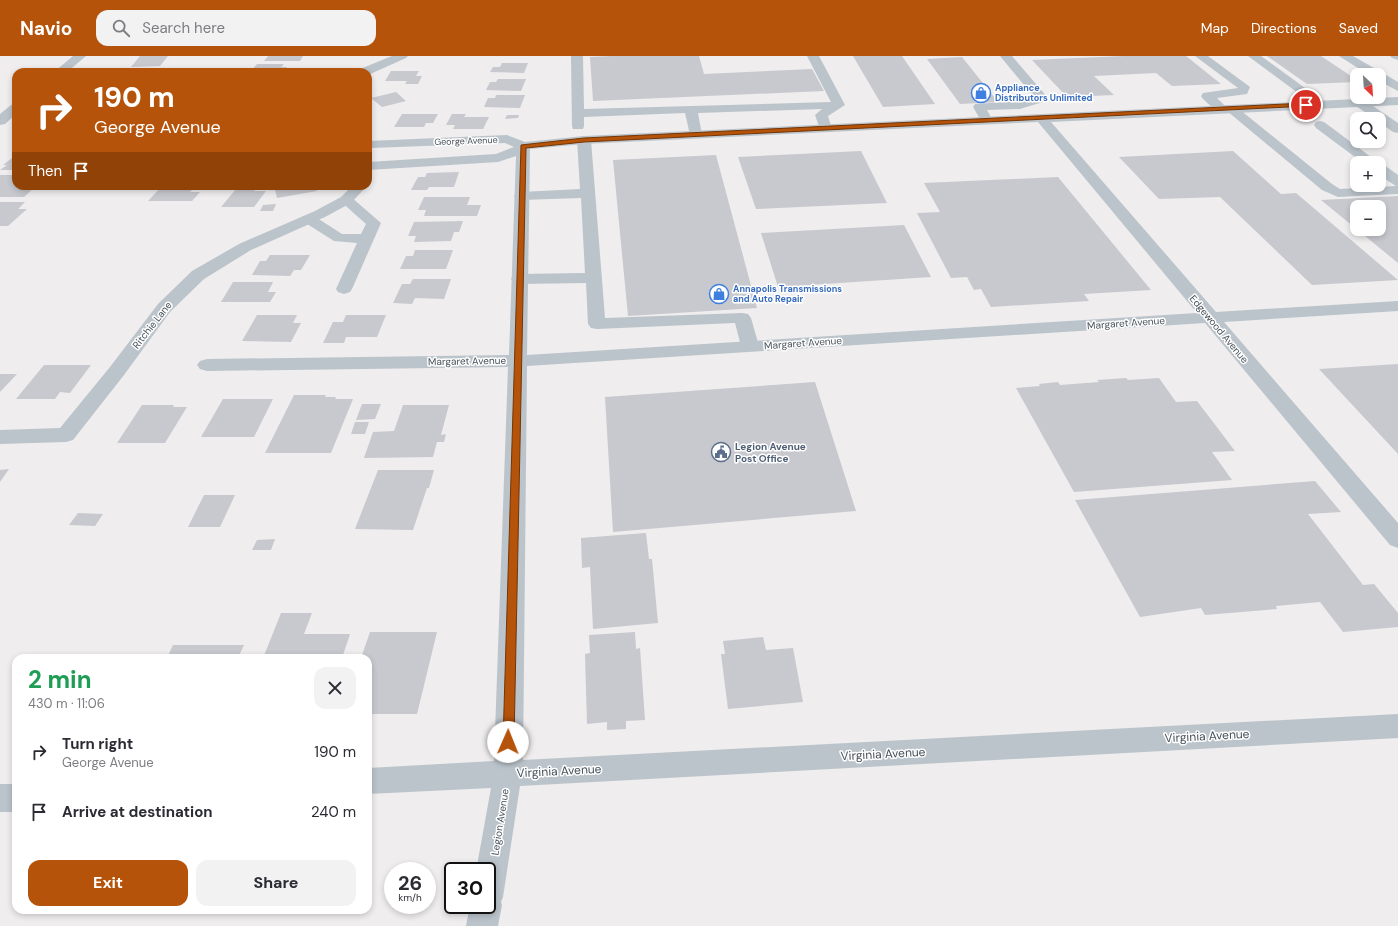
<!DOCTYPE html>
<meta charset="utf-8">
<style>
body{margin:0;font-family:"DM Sans",sans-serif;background:#f2f2f3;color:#2b2b33;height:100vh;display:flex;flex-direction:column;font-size:15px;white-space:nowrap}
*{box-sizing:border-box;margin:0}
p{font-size:13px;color:#7c7c81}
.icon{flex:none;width:22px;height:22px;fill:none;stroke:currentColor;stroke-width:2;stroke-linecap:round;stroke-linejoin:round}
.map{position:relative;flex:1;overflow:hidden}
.sheet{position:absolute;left:12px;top:598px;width:360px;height:260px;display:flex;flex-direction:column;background:#fff;border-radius:12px;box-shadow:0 2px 6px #0003}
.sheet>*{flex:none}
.hud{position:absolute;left:12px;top:12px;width:360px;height:122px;border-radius:12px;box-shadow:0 2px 6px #0003;background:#b45309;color:#fff;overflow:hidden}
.needle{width:26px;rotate:155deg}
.tools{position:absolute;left:1350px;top:12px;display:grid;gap:8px}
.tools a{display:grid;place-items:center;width:36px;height:36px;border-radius:8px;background:#fff;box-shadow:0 2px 6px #0003;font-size:20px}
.speed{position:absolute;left:384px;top:806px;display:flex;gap:8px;font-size:20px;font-weight:700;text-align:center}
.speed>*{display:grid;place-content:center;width:52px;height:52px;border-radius:50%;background:#fff;box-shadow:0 2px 6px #0003;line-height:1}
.speed small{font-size:10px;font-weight:400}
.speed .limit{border:2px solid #111;border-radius:6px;background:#fff;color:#111}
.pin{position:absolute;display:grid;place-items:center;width:34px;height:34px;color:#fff;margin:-17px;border:2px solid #fff;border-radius:50%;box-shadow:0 1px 4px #0007}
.me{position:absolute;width:44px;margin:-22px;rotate:1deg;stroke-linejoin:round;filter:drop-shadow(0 0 3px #0008)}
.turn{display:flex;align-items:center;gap:14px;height:84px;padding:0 16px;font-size:18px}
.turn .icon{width:52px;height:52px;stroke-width:2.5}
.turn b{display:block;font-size:28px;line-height:34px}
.then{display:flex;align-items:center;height:38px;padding:0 16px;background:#0003;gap:8px;font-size:15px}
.round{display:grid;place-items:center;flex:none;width:42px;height:42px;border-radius:12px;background:#f2f2f3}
.head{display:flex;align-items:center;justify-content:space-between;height:68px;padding:0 16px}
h1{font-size:24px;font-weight:700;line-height:30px;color:#1e9e55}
.button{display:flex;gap:8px;margin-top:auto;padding:8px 16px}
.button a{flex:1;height:46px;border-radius:12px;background:#b45309;color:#fff;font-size:16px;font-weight:700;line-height:46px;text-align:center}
.button a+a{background:#f2f2f3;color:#2b2b33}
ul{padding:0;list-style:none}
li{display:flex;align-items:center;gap:12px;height:60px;padding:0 16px}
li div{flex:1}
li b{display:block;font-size:15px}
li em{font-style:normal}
header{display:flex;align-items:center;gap:24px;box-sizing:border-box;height:56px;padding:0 20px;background:#b45309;color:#fff}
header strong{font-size:19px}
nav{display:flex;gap:22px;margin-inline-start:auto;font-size:14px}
.search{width:280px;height:36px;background:#f2f2f3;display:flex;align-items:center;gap:10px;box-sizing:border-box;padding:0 14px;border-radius:12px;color:#7c7c81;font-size:15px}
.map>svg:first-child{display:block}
</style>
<header>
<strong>Navio</strong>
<div class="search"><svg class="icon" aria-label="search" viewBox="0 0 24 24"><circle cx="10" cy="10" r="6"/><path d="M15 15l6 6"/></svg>Search here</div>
<nav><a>Map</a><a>Directions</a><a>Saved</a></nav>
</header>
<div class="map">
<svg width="1398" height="870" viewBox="0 0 1398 870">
<rect width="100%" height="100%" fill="#efeded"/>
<path fill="#c7c9cf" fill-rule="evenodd" d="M140 0H168L160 10 131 11Z
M268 0H303L300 5H264Z
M612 0H699L704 18 812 13 824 35 593 45 590 1Z
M853 0H902L935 48 883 51Z
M1124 0H1186L1221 28 1172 30 1156 17 1094 20 1114 39 1067 41 1032 4Z
M1267 0H1321L1357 24V26L1307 28Z
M962 1 998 46 960 48 927 3Z
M502 7H528L524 17 490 16 493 11H500Z
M257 8H284L281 11H287L283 16H250Z
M391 15H419L416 20H422L418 28H405L407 25H385Z
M498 23H526L521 35 486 34 490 26H496Z
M396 36 406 45 382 51 371 42Z
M496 39H525L520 52 484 51 488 42H495Z
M402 58H438L433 67H426L424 71H394Z
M452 58H466L464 61H489L483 73H453L455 69H446Z
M507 59H519L518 62 505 63Z
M861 95 887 147 756 153 738 101Z
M1233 95 1281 138 1296 137 1398 224 1312 229 1220 141 1159 143 1119 101Z
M16 99V114H0L7 109H3Z
M716 99 757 252 628 260 613 104Z
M459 116 454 131H429L427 134H411L418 121H425L427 117Z
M0 119H16V130H36L24 141H0Z
M1058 121 1151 234 1084 238 1089 245 991 251 981 233 974 234 967 221 951 222 917 157 940 156 924 127Z
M274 130H315L317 135 277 142Z
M161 131H195L190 136H200L192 145H148Z
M236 133H256L254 135H266L254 151H221Z
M1398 140V207L1321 144ZM1357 151H1379V173H1357Z
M424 141H470L467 149H481L477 160H424L426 154H418Z
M0 146H25L18 153H27L8 170H0Z
M276 148 273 155H260L263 149Z
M463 165 459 176H454L451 185 414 186 416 180H408L414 166Z
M904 169 931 221 778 231 761 177Z
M415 194H453L446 213H400L406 200H413Z
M270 199H310L301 214H294L290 220 252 219 260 205H266Z
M413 223H451L444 243 415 242 412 248 393 247 402 228H410Z
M233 226H273L268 236H276L270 246H221Z
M257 259H297L293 267H301L291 286 242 285Z
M346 259H386L377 281H346L344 287H323L333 266H343Z
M1398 308V398L1319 313Z
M44 309H91L70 337 60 336 55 343H16Z
M0 318H17L0 336Z
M1126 322 1128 324 1159 322 1176 346 1197 345 1235 395 1212 396 1232 424 1074 436 1016 332 1040 330 1039 328 1058 326 1060 329 1099 326 1097 324Z
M815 326 856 455 613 476 605 341Z
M294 339H326L325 341H336L335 343H353L331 397H265Z
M223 343H273L254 381H201Z
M362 348H381L375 363 356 364Z
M142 349H174L173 351H187L165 387H117Z
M403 349H449L441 379 446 378 444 386H437L433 401 364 402 373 376 394 375Z
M355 366H369L365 378H351Z
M9 413 0 426V414Z
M378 414H434L429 432H427L413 474 355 473Z
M1315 425 1341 456 1308 458 1363 529 1374 528 1398 557V571L1343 576 1320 546 1276 550 1277 553 1205 559 1201 552 1140 561 1075 444Z
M204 439H235L220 471H188Z
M78 457 103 458 95 470 69 469Z
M646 477 649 503H652L658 567 593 573 590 511 582 512 581 482Z
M275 483 271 494H252L257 484Z
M281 557H312L304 578H350L342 602H263Z
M370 576H437L417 658H368V602H361Z
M635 576 636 593 640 592 645 664 626 665V673L607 674V666L587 668 585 598 590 597 589 579Z
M763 581 766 594 793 592 803 646 728 653 721 598H725L723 585Z
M173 589H244L238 602H167Z"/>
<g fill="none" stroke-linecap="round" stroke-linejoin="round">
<path fill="#bbc4cb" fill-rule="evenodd" d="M571 0H583L584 53 831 46 807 0H819L845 49 828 60 832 73 831 76H821L815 59 822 53 698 57 702 79 701 82H691L690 79 685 57 584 61V70L583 73H573L572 70Z
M1000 0H1012L1048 42 1046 45 1020 53 987 54 993 65 991 68H983L973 51 975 48 1019 45 1034 41Z
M1195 0H1208L1250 31 1247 38 1217 42 1225 50 1234 49 1332 128 1340 133 1396 130 1379 119V108L1384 109 1398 119V138L1338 141 1322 134 1227 55C1217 58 1210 49 1203 43L1201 40 1203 37 1238 32Z
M1248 0H1261L1327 48 1325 51H1317Z
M1339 0H1353L1398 26V35L1379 25V19H1369Z
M1390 0H1398V4L1392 2Z
M1360 43 1364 44 1398 67V77L1393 76 1379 66V63H1375L1356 50 1354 47 1356 44Z
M1320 65 1324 66 1379 107H1363L1316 72 1314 69 1316 66Z
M584 80 589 81 591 84 605 262 742 257 748 258 751 262 759 290 756 294 750 295 744 294 741 290 735 267 597 273 591 272 588 268 586 227 519 228 513 226 511 223 513 220 519 218 585 217 581 142 521 144 516 143 514 140 516 137 521 136 580 133 577 84 579 81Z
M346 140 351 141 381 167 352 233 350 236 344 238 338 236 336 233 357 187 334 185 304 166 302 163 304 160 309 159 314 160 342 178H361L366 168 339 144 341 141Z"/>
<path fill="#bbc4cb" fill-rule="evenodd" d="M73 0H86L67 16H54Z
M392 0H408L406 2 368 19V16H358L360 13Z
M1398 41V49L1051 66 1216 256 1398 245V255L1224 266 1398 467V492L1390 489 1205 267 527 310 523 704 1398 658V682L520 730 503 841 501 846 502 849 498 870H466L470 849H487V815H476L491 732 368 738V712L494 705 508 311 207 315 200 313 197 309 200 305 207 303 509 299 516 100 498 106 368 114V106L496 98 514 91 505 87 371 92 368 91V85L507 79 525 86 584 80ZM1038 66 1197 257 527 299 530 93 584 88Z
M16 48V58L5 68 0 69V58L11 49Z
M352 130H367L351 147 325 161 251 194 204 223 170 256 124 319 73 384 66 386 0 388V374L60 372 110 311 158 248 192 215 239 188 315 155 341 141Z
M0 728H16V756H0Z"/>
</g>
<path fill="#b45309" stroke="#753606" d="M1306 47 1308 48V50L584 86 526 92 514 686 512 690 508 691 504 690 503 686 521 89 584 82Z"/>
<defs>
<symbol id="shop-ring" viewBox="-11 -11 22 22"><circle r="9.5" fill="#fff" stroke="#3f7fe0" stroke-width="1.5"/><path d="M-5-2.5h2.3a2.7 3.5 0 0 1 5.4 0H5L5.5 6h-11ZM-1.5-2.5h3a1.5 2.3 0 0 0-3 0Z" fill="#3f7fe0"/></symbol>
<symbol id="civic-ring" viewBox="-11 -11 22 22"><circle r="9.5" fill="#fff" stroke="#5c6f8a" stroke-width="1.5"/><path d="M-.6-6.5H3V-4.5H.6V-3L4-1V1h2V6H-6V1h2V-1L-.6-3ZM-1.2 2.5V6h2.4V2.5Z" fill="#5c6f8a"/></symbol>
</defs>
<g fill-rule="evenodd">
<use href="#shop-ring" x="970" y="26" width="22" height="22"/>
<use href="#shop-ring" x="708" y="227" width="22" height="22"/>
<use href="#civic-ring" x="710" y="385" width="22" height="22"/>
</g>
<g text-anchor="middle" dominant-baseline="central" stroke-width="3" stroke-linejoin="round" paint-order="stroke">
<g font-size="9" font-weight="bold" fill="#366cbe" stroke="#fff" text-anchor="start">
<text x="995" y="32">Appliance<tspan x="995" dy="10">Distributors Unlimited</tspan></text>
<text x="733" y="233">Annapolis Transmissions<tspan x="733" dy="10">and Auto Repair</tspan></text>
</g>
<g font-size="9" fill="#465059" stroke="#fff">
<text transform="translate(466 85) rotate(-2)">George Avenue</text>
</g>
<g font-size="10" fill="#465059" stroke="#fff">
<text transform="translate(1126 267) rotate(-4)">Margaret Avenue</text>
<text transform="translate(152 269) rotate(-52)">Ritchie Lane</text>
<text transform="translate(1219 273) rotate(50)">Edgewood Avenue</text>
<text transform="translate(803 287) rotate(-4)">Margaret Avenue</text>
<text transform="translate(467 305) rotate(-1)">Margaret Avenue</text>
<text transform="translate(500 766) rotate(-81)">Legion Avenue</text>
</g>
<g font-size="10" font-weight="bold" fill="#4e5e75" stroke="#fff" text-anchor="start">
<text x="735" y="390">Legion Avenue<tspan x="735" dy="12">Post Office</tspan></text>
</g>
<g font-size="12" fill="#465059" stroke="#fff">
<text transform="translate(1207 680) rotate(-3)">Virginia Avenue</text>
<text transform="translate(883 698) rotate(-3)">Virginia Avenue</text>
<text transform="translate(559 715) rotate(-3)">Virginia Avenue</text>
</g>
</g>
</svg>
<div class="tools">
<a><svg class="needle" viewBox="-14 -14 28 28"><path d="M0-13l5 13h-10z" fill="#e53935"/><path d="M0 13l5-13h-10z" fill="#7c7c81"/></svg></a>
<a><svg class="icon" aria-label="search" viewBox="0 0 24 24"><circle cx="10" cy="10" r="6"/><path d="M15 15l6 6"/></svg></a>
<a>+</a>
<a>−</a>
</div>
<div class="speed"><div>26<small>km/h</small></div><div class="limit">30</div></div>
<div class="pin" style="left:1306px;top:49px;background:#d93025"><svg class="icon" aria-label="arrive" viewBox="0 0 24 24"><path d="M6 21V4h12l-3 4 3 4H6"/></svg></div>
<svg class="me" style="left:508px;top:686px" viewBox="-20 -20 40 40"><circle r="19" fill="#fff"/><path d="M0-13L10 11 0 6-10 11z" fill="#b45309"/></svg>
<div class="hud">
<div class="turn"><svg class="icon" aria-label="right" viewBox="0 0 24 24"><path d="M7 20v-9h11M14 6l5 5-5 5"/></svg><div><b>190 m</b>George Avenue</div></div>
<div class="then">Then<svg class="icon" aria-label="arrive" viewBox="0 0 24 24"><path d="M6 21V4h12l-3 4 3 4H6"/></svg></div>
</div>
<section class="sheet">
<div class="head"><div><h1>2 min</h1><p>430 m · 11:06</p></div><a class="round"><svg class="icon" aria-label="close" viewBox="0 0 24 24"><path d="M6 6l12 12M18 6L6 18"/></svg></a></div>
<ul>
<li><svg class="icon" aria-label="right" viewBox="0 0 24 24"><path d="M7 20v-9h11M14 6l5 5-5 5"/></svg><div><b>Turn right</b><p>George Avenue</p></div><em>190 m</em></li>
<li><svg class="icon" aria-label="arrive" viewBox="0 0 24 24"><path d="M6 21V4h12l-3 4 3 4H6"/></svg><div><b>Arrive at destination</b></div><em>240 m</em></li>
</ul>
<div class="button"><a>Exit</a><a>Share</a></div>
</section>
</div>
